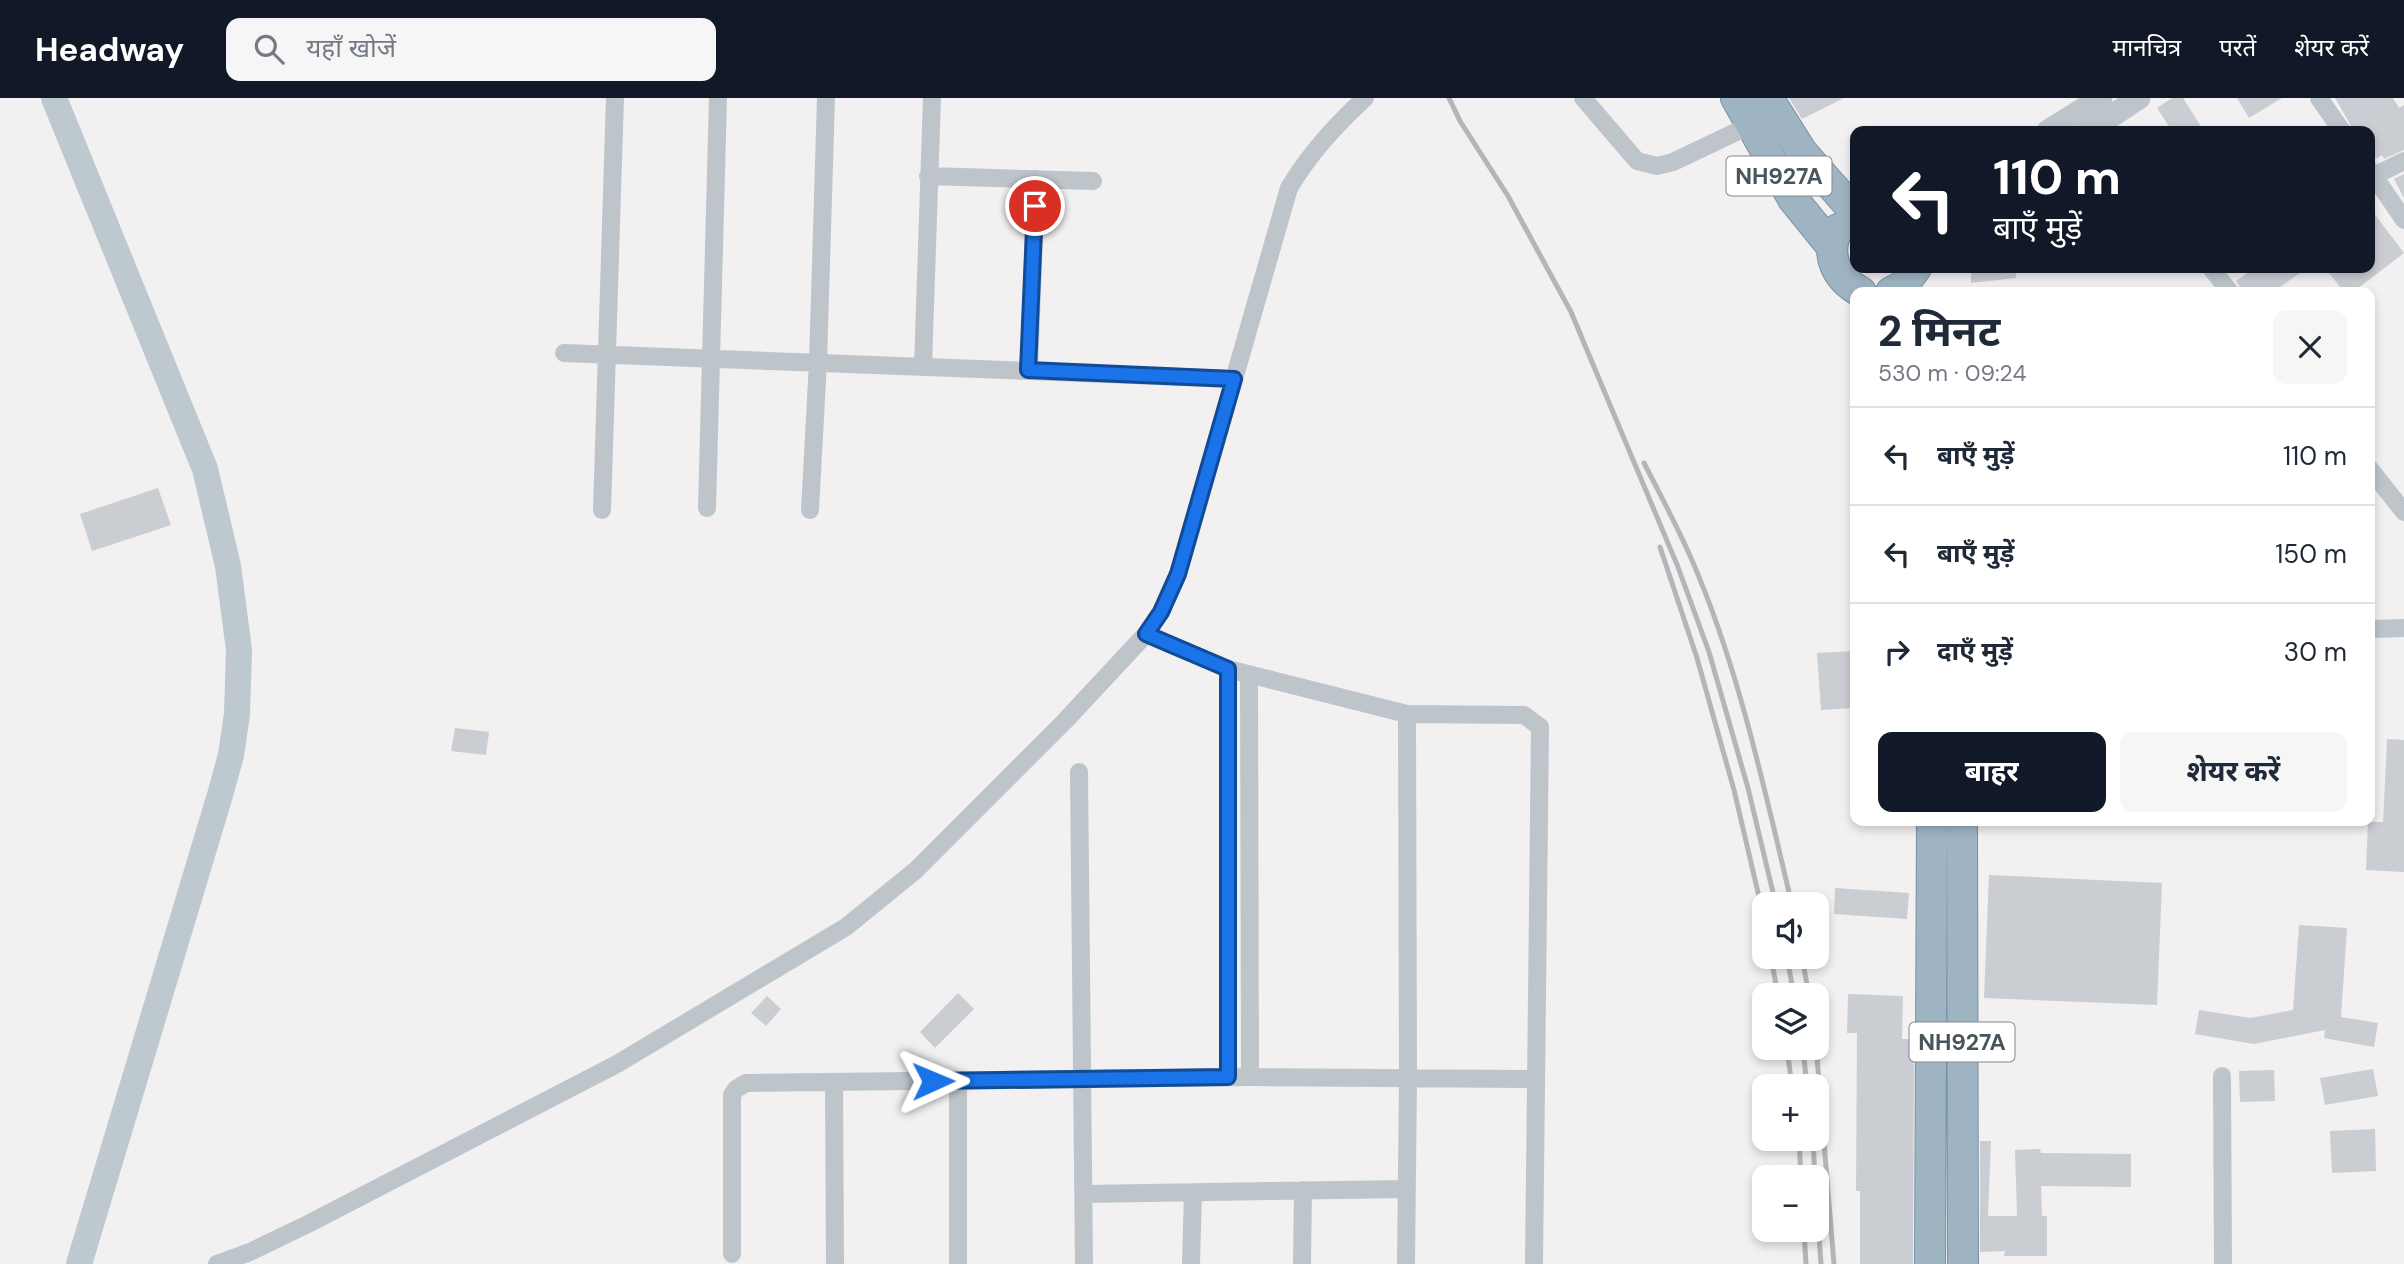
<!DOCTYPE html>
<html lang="hi">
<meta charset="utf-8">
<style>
body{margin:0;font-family:"DM Sans","Noto Sans Devanagari",sans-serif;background:#f6f6f7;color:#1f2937;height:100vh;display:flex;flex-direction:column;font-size:26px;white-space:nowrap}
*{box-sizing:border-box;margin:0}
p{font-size:23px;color:#747a83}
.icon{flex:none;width:38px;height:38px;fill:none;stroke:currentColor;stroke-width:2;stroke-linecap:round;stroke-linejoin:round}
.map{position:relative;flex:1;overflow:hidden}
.details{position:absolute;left:1850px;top:189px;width:525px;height:539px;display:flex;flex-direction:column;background:#fff;border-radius:14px;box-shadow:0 4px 10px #0003}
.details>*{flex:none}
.hud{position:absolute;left:1850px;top:28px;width:525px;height:147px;border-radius:14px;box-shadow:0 4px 10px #0003;background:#111827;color:#fff;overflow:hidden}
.controls{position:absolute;left:1752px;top:794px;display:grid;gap:14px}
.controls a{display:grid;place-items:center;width:77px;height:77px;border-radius:14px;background:#fff;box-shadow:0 4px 10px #0003;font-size:35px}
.pin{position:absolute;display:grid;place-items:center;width:60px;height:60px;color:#fff;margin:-30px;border:4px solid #fff;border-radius:50%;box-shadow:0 2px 7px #0007}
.me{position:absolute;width:77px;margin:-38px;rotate:89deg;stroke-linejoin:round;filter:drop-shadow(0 0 5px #0008)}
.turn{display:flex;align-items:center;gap:24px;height:147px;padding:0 28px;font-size:32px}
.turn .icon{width:91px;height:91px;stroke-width:2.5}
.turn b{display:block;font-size:49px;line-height:60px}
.round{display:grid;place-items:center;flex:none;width:74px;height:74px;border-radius:14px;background:#f6f6f7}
.headline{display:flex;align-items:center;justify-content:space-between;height:119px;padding:0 28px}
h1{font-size:42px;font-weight:700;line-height:52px}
.cta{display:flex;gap:14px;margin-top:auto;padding:14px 28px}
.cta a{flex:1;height:80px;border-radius:14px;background:#111827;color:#fff;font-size:28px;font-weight:700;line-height:80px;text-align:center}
.cta a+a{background:#f6f6f7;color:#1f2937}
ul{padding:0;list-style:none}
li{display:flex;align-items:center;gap:21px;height:98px;padding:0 28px;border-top:2px solid #e0e1e3}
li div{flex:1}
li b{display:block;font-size:26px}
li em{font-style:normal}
header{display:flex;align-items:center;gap:42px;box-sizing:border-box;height:98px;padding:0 35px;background:#111827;color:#fff}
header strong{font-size:33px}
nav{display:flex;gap:38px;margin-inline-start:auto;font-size:24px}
.search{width:490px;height:63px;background:#f6f6f7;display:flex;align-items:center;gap:18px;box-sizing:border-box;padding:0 24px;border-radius:14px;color:#747a83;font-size:26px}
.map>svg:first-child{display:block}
</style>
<header>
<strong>Headway</strong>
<div class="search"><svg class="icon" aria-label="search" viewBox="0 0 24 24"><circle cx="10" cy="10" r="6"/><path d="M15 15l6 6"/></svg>यहाँ खोजें</div>
<nav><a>मानचित्र</a><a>परतें</a><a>शेयर करें</a></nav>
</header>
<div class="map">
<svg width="2404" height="1166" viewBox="0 0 2404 1166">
<rect width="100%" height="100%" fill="#f2f0f0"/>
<path fill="#cacdd2" d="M1789 0H1844L1802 21Z
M2172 0H2183L2204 33H2172L2157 10Z
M2237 0H2282L2249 20Z
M2335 0H2393L2399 10 2404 7V52L2384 61 2382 57 2375 61 2370 52V33H2354Z
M2404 76V100L2394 81Z
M2370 110 2404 155 2353 194H2344L2325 170H2370Z
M1971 170H2016V180L1971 185Z
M2254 170H2307L2273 194H2243L2236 183Z
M158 390 171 427 92 453 80 416Z
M1855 553V610L1821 612 1817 555Z
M455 630 489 634 486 657 451 653Z
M2387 641 2404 642V774L2366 772 2368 724H2383Z
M1989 777 2162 785 2157 907 1984 900Z
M1835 790 1909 795 1907 821 1834 816Z
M2299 827 2347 830 2341 919 2378 925 2374 949 2324 940 2325 932 2254 946 2195 936 2199 912 2250 920 2293 912Z
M958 895 974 911 935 950 920 934Z
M1848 896 1903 898 1902 941H1914L1913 1166H1860V1093H1856L1857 935H1847Z
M767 898 781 911 766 928 751 915Z
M2373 971 2378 998 2325 1007 2320 980Z
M2274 972 2275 1003 2240 1004 2239 973Z
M2375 1031 2376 1073 2332 1075 2330 1033Z
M1980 1043H1991L1988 1118H2017L2015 1052 2040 1051 2041 1055 2131 1056V1089L2041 1088 2042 1118H2047V1158H2004L2005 1153 1980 1154Z"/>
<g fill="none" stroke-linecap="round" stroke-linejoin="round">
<defs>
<path id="trunk" d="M1736 0 1793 101 1832 149
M1768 0 1802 54 1855 114
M1838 131C1824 157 1837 181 1861 194
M1891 194 1903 188 1916 170
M1962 723 1963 1166
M1930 1166 1932 723"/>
</defs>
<use href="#trunk" stroke="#7791a5" stroke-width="32"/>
<path stroke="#bdc5cb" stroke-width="18" d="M1583 0 1637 63 1657 68 1673 64 1757 24
M2319 0 2342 33
M2370 72 2404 122
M928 78 1093 83
M2374 78 2404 63
M2211 170 2230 194
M564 255 1234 281
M923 268 932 0
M1029 272 1036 81
M2370 371 2404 414
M707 410 718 0
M602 412 615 0
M810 412 818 264 826 0
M2370 531 2404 530
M1146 536 1228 571 1407 616 1524 617 1540 629 1534 1166
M1249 577 1250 979
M1079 674 1084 1166
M2222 978 2223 1166
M1228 979V571
M834 984 835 1166
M1084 1096 1407 1091
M732 1156V997L736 991 746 985 1250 979 1536 981
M217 1166 250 1154 308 1126 617 966 846 829 916 772 1064 624 1146 536 1161 514 1178 476 1289 90C1310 55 1335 28 1365 0
M958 1166V983
M1191 1166 1193 1094
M1302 1166 1303 1092
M1406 1166 1408 980 1407 616"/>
<path stroke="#bdc5cb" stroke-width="23" d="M2048 33 2101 0
M2089 33 2139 0"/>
<path stroke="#bdc8cf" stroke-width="26" d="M54 0 205 371 228 468 239 552 237 616 231 657 220 697 79 1166"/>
<use href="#trunk" stroke="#9fb4c3" stroke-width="30"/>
<path stroke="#b3b6b9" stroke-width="5" d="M1449 0 1460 23 1508 98 1571 214 1678 469 1709 554 1748 690 1776 807
M1644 365C1660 396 1677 428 1691 460 1738 567 1765 693 1792 807
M1660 449 1697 560 1734 692 1764 820
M1771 859 1778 898
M1787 859 1794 898
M1802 859 1809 898
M1816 947 1834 1166
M1787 950 1792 989
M1803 950 1807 989
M1799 1041 1801 1080
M1813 1041 1815 1080
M1816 1095 1821 1166
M1804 1132 1806 1166"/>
</g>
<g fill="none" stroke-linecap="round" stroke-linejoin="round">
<defs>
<path id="route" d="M933 983 1228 979V571L1146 536 1161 514 1178 476 1234 281 1028 272 1035 108"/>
</defs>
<use href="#route" stroke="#114b97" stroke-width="18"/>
<use href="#route" stroke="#1a73e8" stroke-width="12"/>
</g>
<g text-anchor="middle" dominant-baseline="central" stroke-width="6" stroke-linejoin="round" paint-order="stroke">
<g fill="#fff" stroke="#80878c" stroke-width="2">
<rect x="1726.5" y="58.5" width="105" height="39" rx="5"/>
<rect x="1909.5" y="924.5" width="105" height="39" rx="5"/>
</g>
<g font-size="23" font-weight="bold" fill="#49545b">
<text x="1779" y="78">NH927A</text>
<text x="1962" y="944">NH927A</text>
</g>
</g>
</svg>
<div class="controls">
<a><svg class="icon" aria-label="sound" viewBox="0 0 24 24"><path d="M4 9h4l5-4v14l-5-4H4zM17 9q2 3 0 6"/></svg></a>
<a><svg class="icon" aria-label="layers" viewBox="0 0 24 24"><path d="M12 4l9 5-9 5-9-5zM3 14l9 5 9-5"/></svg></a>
<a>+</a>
<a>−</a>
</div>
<div class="pin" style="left:1035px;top:108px;background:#d93025"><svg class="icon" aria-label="arrive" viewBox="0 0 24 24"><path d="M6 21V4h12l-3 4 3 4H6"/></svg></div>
<svg class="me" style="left:933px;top:983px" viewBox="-20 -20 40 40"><path d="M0-17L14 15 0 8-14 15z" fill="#1a73e8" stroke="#fff" stroke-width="4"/></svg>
<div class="hud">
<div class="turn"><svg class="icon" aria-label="left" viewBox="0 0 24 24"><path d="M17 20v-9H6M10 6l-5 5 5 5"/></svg><div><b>110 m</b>बाएँ मुड़ें</div></div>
</div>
<section class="details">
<div class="headline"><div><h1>2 मिनट</h1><p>530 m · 09:24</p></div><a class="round"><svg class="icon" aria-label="close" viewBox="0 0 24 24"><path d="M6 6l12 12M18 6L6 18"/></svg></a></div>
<ul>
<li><svg class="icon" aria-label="left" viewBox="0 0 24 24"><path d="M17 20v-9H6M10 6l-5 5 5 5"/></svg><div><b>बाएँ मुड़ें</b></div><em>110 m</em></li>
<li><svg class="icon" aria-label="left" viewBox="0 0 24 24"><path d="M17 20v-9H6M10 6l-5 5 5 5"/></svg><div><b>बाएँ मुड़ें</b></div><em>150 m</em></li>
<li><svg class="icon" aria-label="right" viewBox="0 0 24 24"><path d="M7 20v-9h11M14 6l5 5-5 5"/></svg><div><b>दाएँ मुड़ें</b></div><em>30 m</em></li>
</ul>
<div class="cta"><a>बाहर</a><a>शेयर करें</a></div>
</section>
</div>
